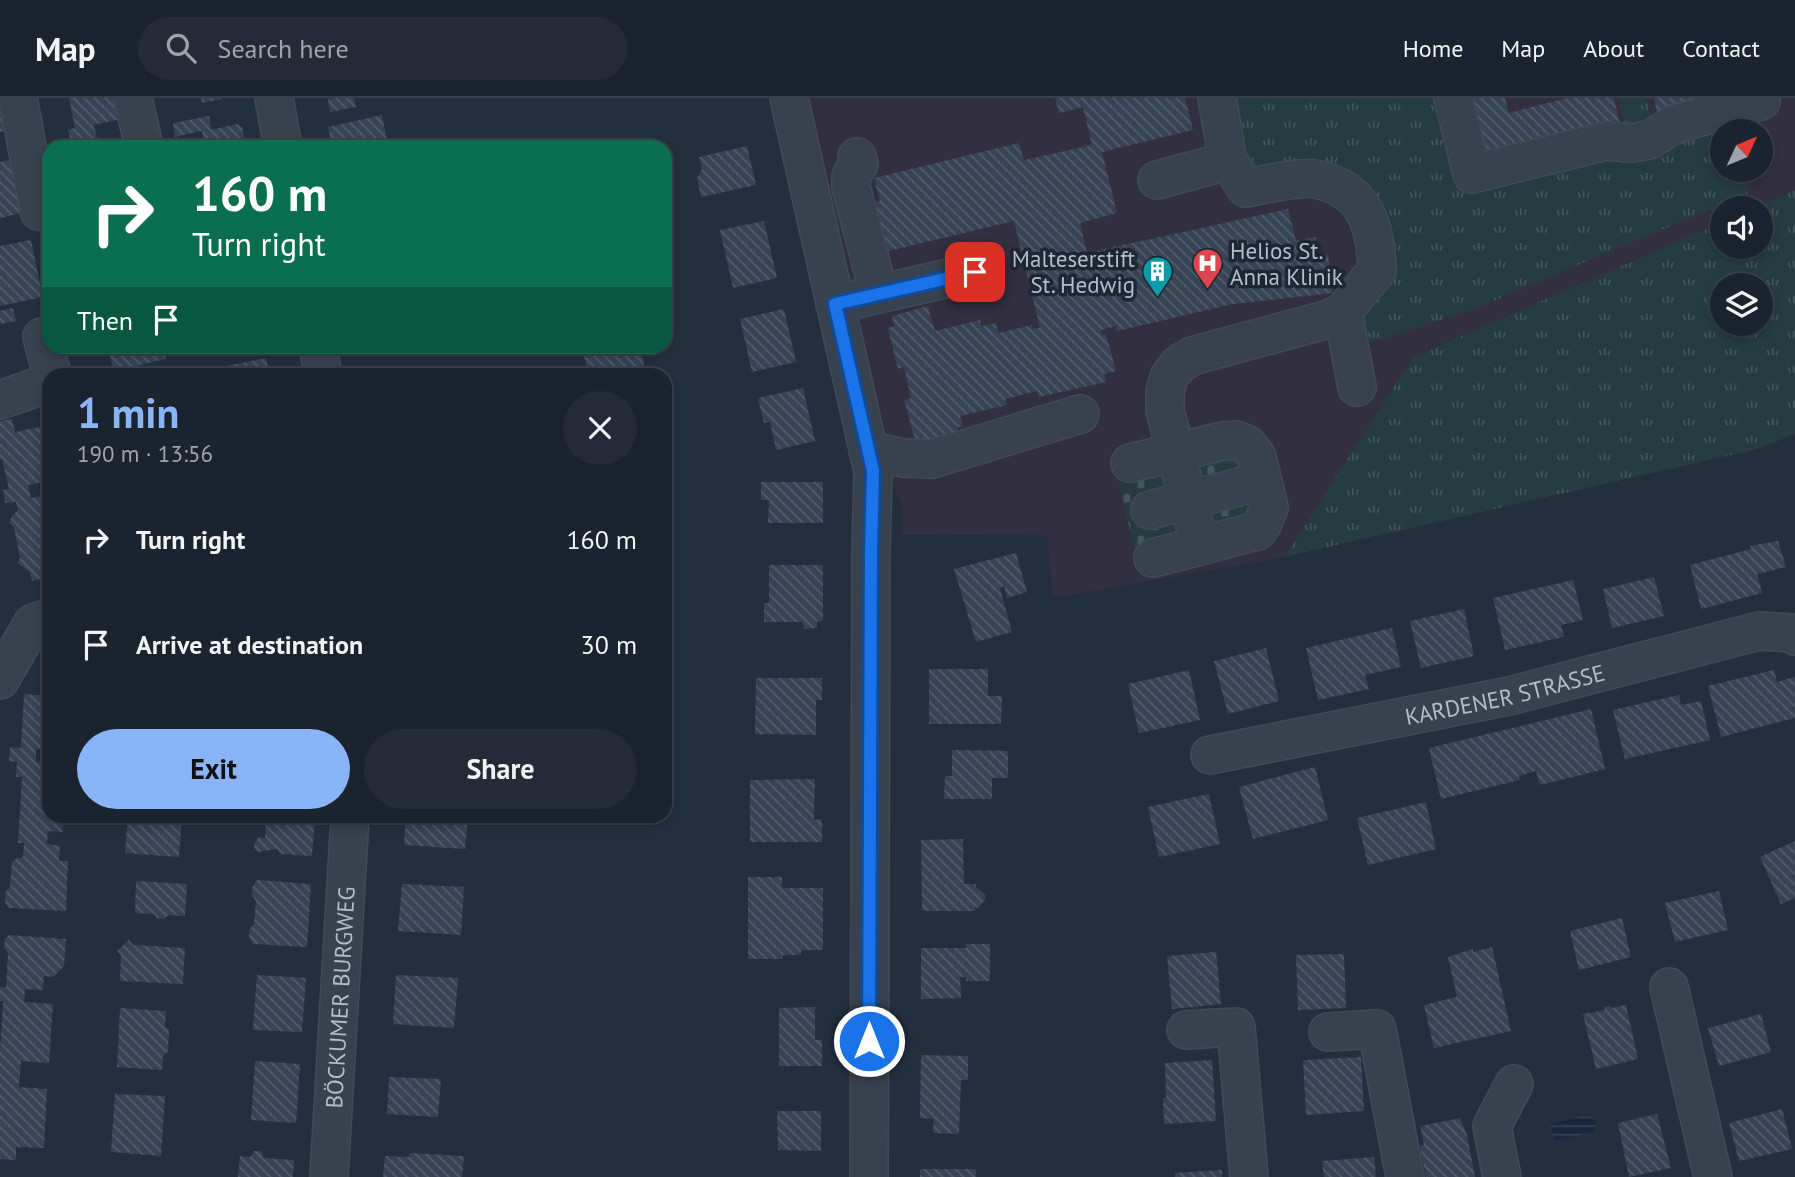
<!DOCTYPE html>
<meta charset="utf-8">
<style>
body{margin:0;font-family:"PT Sans",sans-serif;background:#242b36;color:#f1f3f6;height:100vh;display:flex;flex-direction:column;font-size:26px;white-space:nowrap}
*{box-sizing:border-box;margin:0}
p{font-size:23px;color:#a0a4aa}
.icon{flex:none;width:38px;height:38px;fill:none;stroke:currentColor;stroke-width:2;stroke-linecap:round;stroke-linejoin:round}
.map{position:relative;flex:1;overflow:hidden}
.side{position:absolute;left:42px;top:270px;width:630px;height:455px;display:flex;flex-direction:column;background:#1b232e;border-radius:21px;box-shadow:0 4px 10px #0003,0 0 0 2px #39404a}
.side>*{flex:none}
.top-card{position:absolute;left:42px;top:42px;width:630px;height:214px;border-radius:21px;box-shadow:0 4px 10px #0003,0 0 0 2px #39404a;background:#0b6e4f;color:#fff;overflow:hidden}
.needle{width:46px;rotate:46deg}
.controls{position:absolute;left:1710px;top:21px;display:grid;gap:14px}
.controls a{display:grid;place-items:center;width:63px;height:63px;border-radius:50%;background:#1b232e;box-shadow:0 4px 10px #0003,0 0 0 2px #39404a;font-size:35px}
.pin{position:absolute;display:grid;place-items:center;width:60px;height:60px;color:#fff;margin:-30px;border-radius:14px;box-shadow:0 4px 10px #0006}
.me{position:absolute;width:77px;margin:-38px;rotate:0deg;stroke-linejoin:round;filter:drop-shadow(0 0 5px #0008)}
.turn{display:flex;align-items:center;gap:24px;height:147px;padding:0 35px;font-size:32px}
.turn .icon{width:91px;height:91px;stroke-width:2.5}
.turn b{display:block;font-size:49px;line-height:60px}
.then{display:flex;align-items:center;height:66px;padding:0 35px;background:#0003;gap:14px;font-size:26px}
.round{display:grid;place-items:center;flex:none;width:74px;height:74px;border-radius:37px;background:#242b36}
.headline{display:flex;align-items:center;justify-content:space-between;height:119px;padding:0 35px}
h1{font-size:42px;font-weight:600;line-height:52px;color:#8ab4f8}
.button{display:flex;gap:14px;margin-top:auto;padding:14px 35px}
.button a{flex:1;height:80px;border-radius:42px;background:#8ab4f8;color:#111;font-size:28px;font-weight:600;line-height:80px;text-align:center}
.button a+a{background:#242b36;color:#f1f3f6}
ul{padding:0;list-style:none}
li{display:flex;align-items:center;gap:21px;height:105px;padding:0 35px}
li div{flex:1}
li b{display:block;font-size:26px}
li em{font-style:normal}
header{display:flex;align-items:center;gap:42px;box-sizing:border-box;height:98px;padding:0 35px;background:#1b232e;border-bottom:2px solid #39404a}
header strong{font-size:33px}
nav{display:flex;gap:38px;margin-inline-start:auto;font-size:24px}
.search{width:490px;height:63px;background:#242b36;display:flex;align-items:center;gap:18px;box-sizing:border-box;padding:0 24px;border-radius:38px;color:#a0a4aa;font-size:26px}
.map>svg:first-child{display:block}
</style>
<header>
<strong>Map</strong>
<div class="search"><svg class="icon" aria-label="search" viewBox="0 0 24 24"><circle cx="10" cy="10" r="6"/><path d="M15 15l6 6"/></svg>Search here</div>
<nav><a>Home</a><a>Map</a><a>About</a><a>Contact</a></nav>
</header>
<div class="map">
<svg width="1795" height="1079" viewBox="0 0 1795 1079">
<defs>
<pattern id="grass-tufts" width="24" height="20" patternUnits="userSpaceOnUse" patternTransform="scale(1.75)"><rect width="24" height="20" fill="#263c3f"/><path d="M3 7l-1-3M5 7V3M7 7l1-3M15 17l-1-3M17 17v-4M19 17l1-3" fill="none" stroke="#435659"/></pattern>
<pattern id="cemetery-stones" width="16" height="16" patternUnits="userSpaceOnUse" patternTransform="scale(1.75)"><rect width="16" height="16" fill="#263c3f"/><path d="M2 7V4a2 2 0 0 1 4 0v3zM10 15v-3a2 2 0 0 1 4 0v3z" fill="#435659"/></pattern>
<pattern id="water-rules" width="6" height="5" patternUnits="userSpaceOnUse" patternTransform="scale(1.75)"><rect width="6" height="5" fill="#17263c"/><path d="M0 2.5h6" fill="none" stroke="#364457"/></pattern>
<pattern id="building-back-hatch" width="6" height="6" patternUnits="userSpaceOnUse" patternTransform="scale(1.75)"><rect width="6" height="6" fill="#364354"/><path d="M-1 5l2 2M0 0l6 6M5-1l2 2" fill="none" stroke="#515c6b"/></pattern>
</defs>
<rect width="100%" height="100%" fill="#242f3e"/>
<path fill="#32303f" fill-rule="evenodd" d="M806 0H1795V92L1753 110H1722V124L1413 259 1284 459 1053 500 1047 437 903 436 902 405 888 379ZM1722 33H1760V72H1722Z"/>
<path fill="url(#grass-tufts)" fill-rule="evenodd" d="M1230 0H1437L1469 82 1627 36 1618 0H1646L1653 27 1724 19 1729 33H1722V72H1741L1749 95 1472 212 1361 248 1357 216 1380 128 1310 69 1244 68Z
M1795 92V336L1757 351 1284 459 1413 259 1722 124V149H1760V110H1753ZM1722 187H1760V226H1722Z"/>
<path fill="url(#cemetery-stones)" d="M1233 349 1253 429 1136 458 1117 377Z"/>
<path fill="url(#water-rules)" d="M1588 1017 1596 1024 1594 1034 1554 1043 1550 1026Z"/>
<path fill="url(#building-back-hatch)" d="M0 0H2L9 32 0 34Z
M69 0H117L122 21 94 27 99 49H72L68 32 75 30Z
M201 0H221V1L202 5Z
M334 0H354L356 9 330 14 328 1Z
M1055 0H1185L1193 32 1102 54 1117 115 1080 125 1087 155 1288 111 1296 143 1316 139 1318 159 1328 157 1332 195 1233 206 1117 233 1116 228 1101 232 1102 237 1106 236 1116 273 1104 276 1106 284 1039 299 1037 293 1005 301 1007 307 960 318 963 328 957 330 960 341 926 351 922 340 915 342 904 302 911 300 904 269 898 271 888 230 894 228 892 218 928 208 935 233 980 222 981 228 996 225 998 235 1032 227 1033 231 1040 230 1014 123 872 157 861 107 880 103 874 80 1019 45 1024 62 1092 47 1083 9 1059 15Z
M1464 0H1505L1509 15 1567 0H1614L1622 36 1474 70Z
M1654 0H1720L1658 20Z
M382 17 388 49H332L328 29Z
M209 18 211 32 237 26 242 29 246 49H205L202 33 175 39 173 25Z
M747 48 756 87 701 99 697 80 702 71 699 59Z
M14 61 25 114 0 120V64Z
M764 123 777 180 733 190 720 132Z
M31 142 43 199 0 208V148Z
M13 210 16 223 0 226V213Z
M784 211 796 264 752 274 740 221Z
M108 248H164L166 261 136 268 137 276H111L110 273 113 272Z
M582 248H640L646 276H588Z
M266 260 269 273 278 271 280 276H229L227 268Z
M803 290 815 343 776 352 770 324 764 325 758 300Z
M12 321 15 334 44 328 49 353V383L28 387 31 400 49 397V479L32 483 30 474 17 465 20 460 14 429 9 425 12 418 18 412 16 404 5 405 3 392 9 391 2 361H0V323Z
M761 384H823V425H768L769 402H761Z
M1778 443 1786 469 1757 476 1762 495 1701 511 1690 467 1751 451 1750 448Z
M1016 455 1027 494 1007 500 1004 488 1000 490 1012 534 976 544 954 471Z
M769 467H823V523L817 524V530L804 531 803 524H764V505H769Z
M1654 479 1664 518 1612 530 1603 491Z
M1573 482 1583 522 1561 527 1564 539 1505 552 1493 500Z
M1464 511 1474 558 1421 570 1410 523Z
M1392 530 1401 569 1365 577 1369 591 1318 602 1306 550Z
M1266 550 1279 603 1228 616 1214 563Z
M929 571H988V598H1002L1001 626H929Z
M1189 572 1200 622 1139 635 1128 586Z
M1774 572 1777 584 1795 579V620L1721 639 1708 588Z
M756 580H822V602H816V637L755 636Z
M24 596 49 598V651H36V664L49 665V718H64L63 734 48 733 47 746 60 748 59 763H68L66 813 9 810 5 805 6 793 10 789 12 764 17 760H23L24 745H18L22 679H16L17 664 9 663 10 649 21 650Z
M1679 597 1681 607 1701 603 1710 642 1625 661 1613 612Z
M1591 611 1605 671 1540 687 1536 673 1519 678 1520 682 1441 701 1429 650Z
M952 652 1008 653V680H992V701H944L945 678H952Z
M1315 669 1328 722 1253 741 1239 689Z
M815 681 814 722 822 721V744H750V682Z
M1209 696 1220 746 1159 759 1148 709Z
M1426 704 1436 751 1368 767 1357 720Z
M128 718H182L179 759 125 755Z
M266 718H315L312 758 281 756 277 751 258 754 254 750 255 744 259 739 265 740Z
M406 718H468L465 751 404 747Z
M963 741 964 786H976V789L985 797V802L978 810 975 809V813H922L921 742Z
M1795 743V800L1781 806 1760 759Z
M748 779H782V790H823V852H801V857H783V861H748Z
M257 782 311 786 307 849 253 846 249 838 250 830 254 826 256 803 252 797V790Z
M136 783 187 786 185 818 169 817 164 821 157 820 154 816 135 815Z
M402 786 464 789 461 837 398 833Z
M1719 793 1728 832 1675 844 1665 805Z
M1622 820 1631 859 1579 872 1570 833Z
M9 837 66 841 64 868 53 879 44 878 43 892 25 891 24 904 53 906 49 965 21 963 19 989 47 991 44 1050 16 1049V1062L0 1061V954L3 903H0V889H6L8 855 4 850 5 841Z
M129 842 133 847 185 850 183 886 120 883 121 857 117 853Z
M966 846H990V883H966V879H960L961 900 921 901V850H966Z
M1492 849 1511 933 1434 950 1424 907 1457 899 1448 859 1473 851V854Z
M1216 854 1221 906 1172 911 1167 858Z
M1344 856 1346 910 1298 912 1296 857Z
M257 877 306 880 302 934 253 932Z
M396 877 458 880 454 930 393 926Z
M1626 907 1638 961 1596 971 1583 916 1605 912 1604 909 1610 908 1611 910Z
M815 909V942H822V968H779V910Z
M120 910 166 913 165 928 169 932 168 954 163 957 162 972 117 969Z
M1761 916 1771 954 1719 968 1708 930Z
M921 957 968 958V982H961L959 1036 933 1035 934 1021 920 1020Z
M1361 959 1364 1013 1306 1017 1303 962Z
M1212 962 1216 1023 1164 1026 1163 1000H1166L1165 965Z
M255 963 300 966 296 1025 251 1022Z
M389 979 441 981 438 1019 387 1016Z
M115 996 165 998 161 1058 111 1054Z
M1782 1011 1792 1051 1739 1063 1729 1025Z
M777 1013H821V1053L778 1052Z
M1657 1016 1671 1070 1629 1079 1618 1025Z
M1460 1020 1467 1037 1475 1079H1426L1420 1048 1424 1047 1420 1028Z
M254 1053H261L264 1060 294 1062 293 1079H238L240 1058 250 1059Z
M410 1055 464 1058 462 1079H383L385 1058 409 1059Z
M1374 1059 1376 1079H1324L1322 1063Z
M920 1071H976V1079H920Z
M1222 1072V1079H1175V1075Z"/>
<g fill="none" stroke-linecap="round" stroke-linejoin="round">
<defs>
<g id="minor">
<path d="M18 0 39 113"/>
<path d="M133 0 144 49"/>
<path d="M274 0 283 49"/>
<path d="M789 0 873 373 871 454 869 1079"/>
<path d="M1453 0 1472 76 1606 43 1632 45 1649 42 1675 26 1761 3"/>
<path d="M857 59 859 66 851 78V89L879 196"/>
<path d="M1228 63 1246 90C1263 87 1301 78 1316 81 1365 91 1376 128 1377 172L1343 214 1357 289"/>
<path d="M1157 82 1228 63 1217 0"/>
<path d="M835 206 975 174"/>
<path d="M42 239 52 276"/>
<path d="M318 248 323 276"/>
<path d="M0 302 49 285"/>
<path d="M868 353 904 360 932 361 1080 316"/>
<path d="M1130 365 1223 343 1236 342 1248 347 1257 359 1269 409 1263 425 1257 433 1200 448 1165 312V294L1169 279 1179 266 1192 258 1329 221 1343 214"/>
<path d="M1150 412 1239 389"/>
<path d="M1153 460 1200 448"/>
<path d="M0 582 33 525 49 520"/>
<path id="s1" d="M1210 657 1509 598 1759 533 1792 535 1795 538"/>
<path d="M1669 889 1713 1079"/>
<path d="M1186 932 1236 929 1249 1079"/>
<path d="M1328 934 1377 931 1405 1079"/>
<path id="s2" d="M329 1079 350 718"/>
<path d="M1502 1079 1492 1028 1514 986"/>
</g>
</defs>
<use href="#minor" stroke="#414a57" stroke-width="40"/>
<use href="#minor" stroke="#38414e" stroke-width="37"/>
</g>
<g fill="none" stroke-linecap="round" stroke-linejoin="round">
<defs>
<path id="route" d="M869 943 871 454 873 373 835 206 975 174"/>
</defs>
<use href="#route" stroke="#114b97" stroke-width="18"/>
<use href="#route" stroke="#1a73e8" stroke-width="12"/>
</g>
<defs>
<symbol id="hospital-pin" viewBox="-11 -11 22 30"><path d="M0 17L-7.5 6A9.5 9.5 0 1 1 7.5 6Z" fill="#e0444e" stroke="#1d2633"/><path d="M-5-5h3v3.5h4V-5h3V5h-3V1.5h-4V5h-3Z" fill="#fff"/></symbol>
<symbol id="building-pin" viewBox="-11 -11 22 30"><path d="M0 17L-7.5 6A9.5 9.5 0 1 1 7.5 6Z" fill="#0f9aa8" stroke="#1d2633"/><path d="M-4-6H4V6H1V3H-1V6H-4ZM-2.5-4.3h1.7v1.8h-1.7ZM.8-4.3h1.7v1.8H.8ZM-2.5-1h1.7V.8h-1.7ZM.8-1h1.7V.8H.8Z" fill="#fff"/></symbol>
</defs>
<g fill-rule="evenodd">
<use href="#hospital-pin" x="1190" y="148" width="35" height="47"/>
<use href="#building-pin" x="1140" y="156" width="35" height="47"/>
</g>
<g text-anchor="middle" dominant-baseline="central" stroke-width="7" stroke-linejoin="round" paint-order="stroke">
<g font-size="23" fill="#b4bcc9" stroke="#1d2633" text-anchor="start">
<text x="1230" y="152">Helios St.<tspan x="1230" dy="26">Anna Klinik</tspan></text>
<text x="1135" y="160" text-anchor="end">Malteserstift<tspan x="1135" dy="26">St. Hedwig</tspan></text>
</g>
<g font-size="23" fill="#b4bcc9" stroke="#1d2633">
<text stroke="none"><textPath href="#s1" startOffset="301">KARDENER STRASSE</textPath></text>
<text stroke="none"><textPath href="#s2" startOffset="180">BÖCKUMER BURGWEG</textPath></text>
</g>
</g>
</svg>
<div class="controls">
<a><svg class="needle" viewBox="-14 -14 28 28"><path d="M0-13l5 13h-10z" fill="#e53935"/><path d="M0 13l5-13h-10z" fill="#a0a4aa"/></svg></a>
<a><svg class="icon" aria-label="sound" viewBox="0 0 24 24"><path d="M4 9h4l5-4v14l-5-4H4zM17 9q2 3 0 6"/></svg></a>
<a><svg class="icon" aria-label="layers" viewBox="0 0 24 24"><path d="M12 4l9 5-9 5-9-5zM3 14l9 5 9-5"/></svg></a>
</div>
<div class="pin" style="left:975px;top:174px;background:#d93025"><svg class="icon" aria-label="arrive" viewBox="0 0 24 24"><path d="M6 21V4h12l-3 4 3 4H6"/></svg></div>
<svg class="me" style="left:869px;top:943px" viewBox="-20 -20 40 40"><circle r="17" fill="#1a73e8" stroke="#fff" stroke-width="3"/><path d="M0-11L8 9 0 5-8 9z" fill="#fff"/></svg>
<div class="top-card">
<div class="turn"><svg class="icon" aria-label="right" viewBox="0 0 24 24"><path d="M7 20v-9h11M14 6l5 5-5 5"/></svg><div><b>160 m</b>Turn right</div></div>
<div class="then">Then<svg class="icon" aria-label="arrive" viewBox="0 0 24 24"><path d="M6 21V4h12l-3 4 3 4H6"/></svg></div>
</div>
<section class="side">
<div class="headline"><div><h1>1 min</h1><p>190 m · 13:56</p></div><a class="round"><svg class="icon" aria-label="close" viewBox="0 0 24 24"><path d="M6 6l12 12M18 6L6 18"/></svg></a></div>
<ul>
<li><svg class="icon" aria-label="right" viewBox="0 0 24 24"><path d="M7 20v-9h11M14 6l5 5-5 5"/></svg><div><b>Turn right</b></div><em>160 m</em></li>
<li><svg class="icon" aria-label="arrive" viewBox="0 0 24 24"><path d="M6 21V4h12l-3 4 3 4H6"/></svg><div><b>Arrive at destination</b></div><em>30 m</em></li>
</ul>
<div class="button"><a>Exit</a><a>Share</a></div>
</section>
</div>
